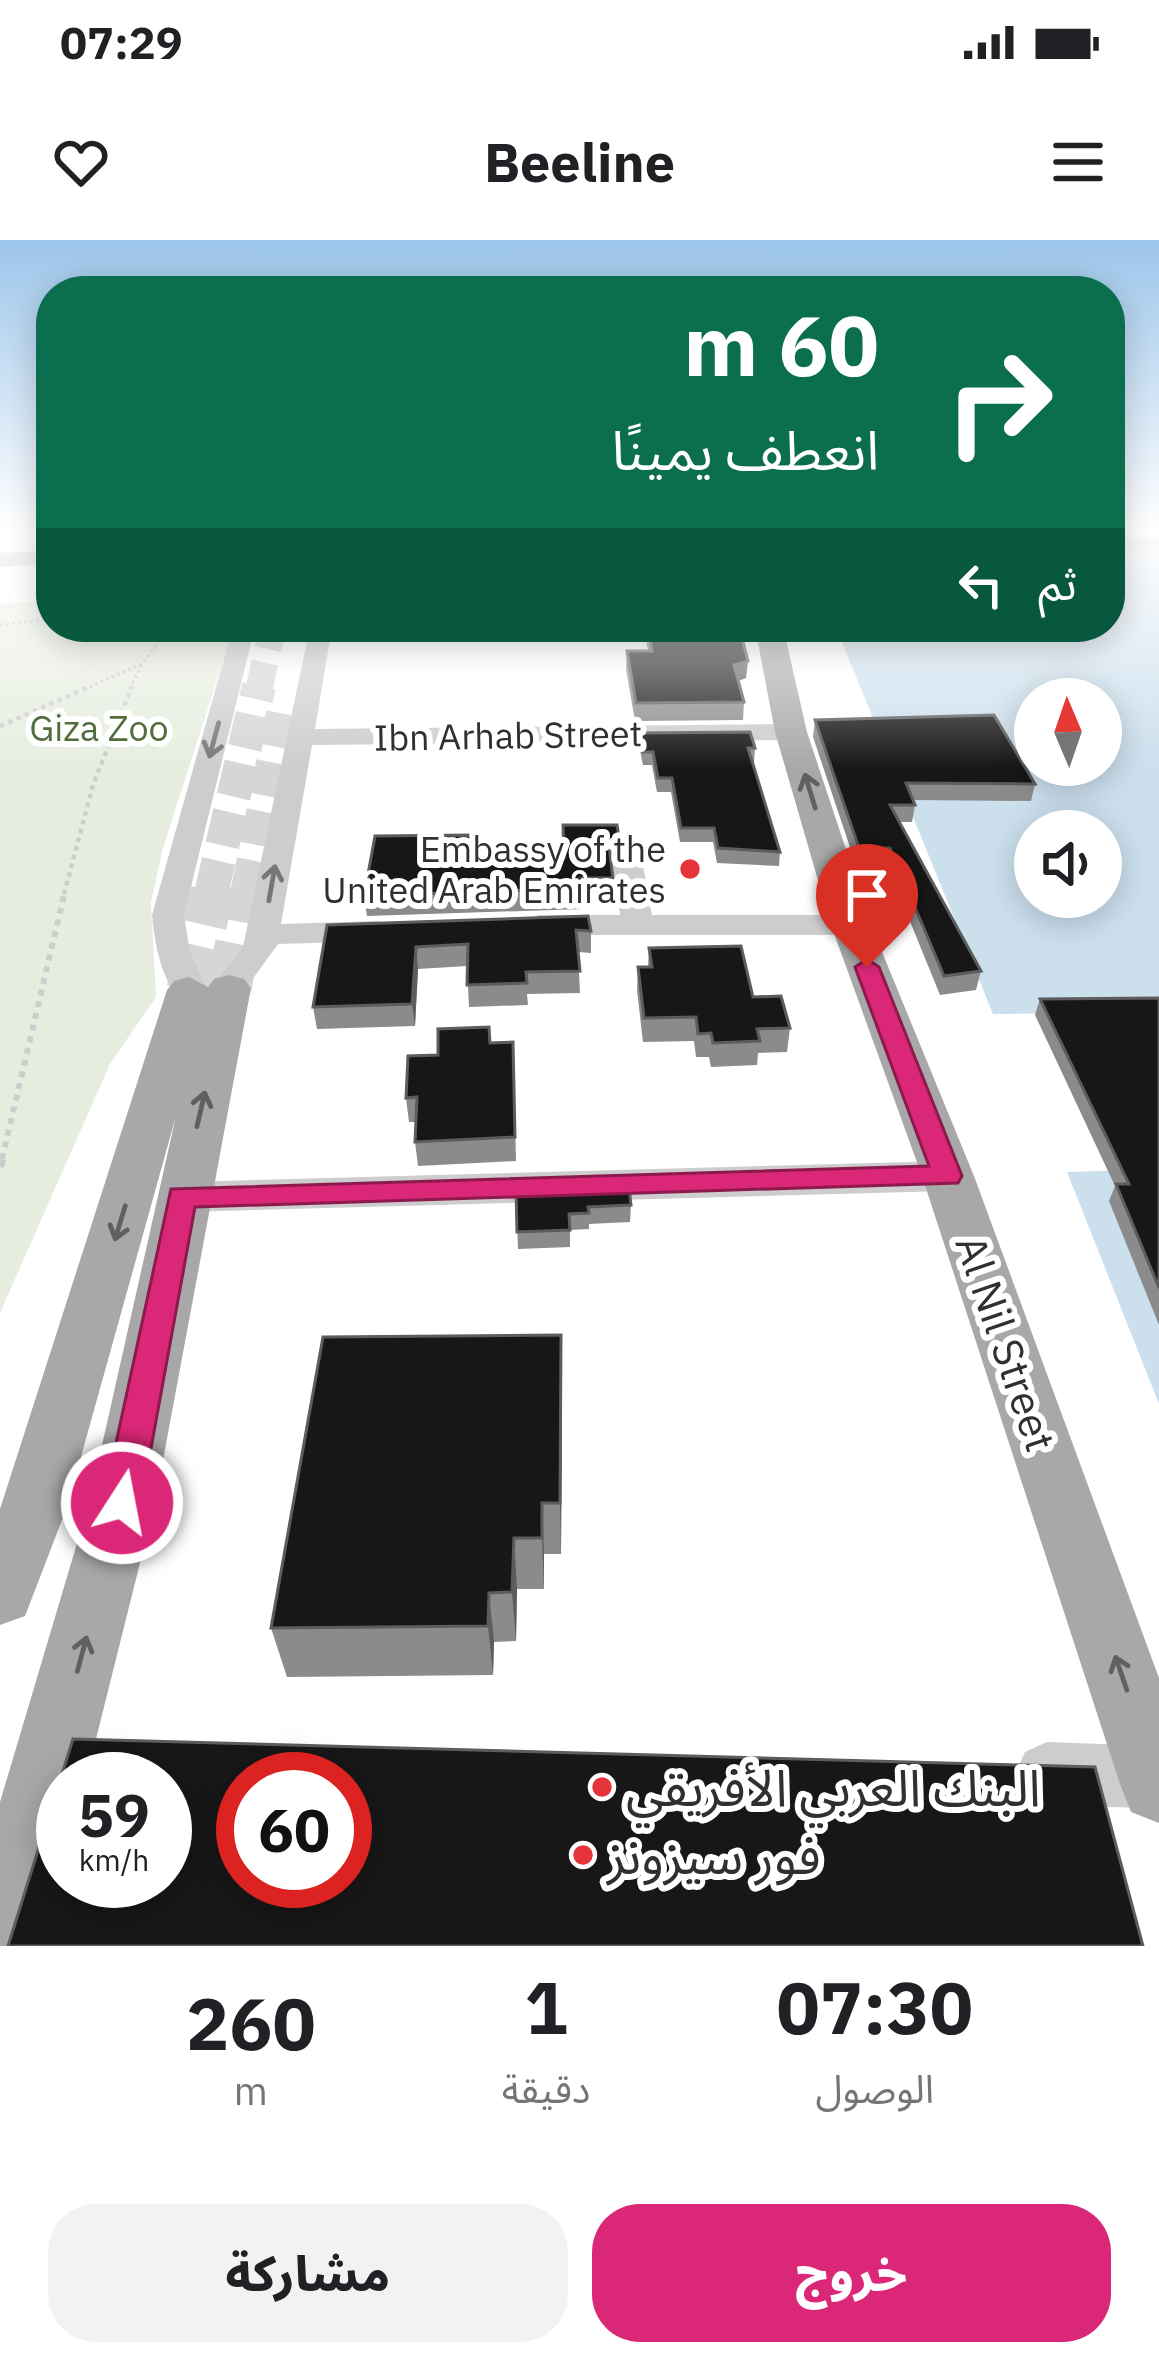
<!DOCTYPE html>
<html lang="ar">
<meta charset="utf-8">
<style>
:root{--surface:#fff;--page:#f2f2f2;--text:#202124;--muted:#757577;--accent:#db2777}
body{margin:0;font-family:"IBM Plex Sans","Noto Sans Arabic",sans-serif;background:var(--page);color:var(--text);direction:rtl;height:100vh;display:flex;flex-direction:column;font-size:45px;white-space:nowrap}
*{box-sizing:border-box;margin:0}
p{font-size:39px;color:var(--muted)}
.icon{flex:none;width:66px;height:66px;fill:none;stroke:currentColor;stroke-width:2;stroke-linecap:round;stroke-linejoin:round}
.map{position:relative;height:1706px;overflow:hidden;direction:ltr}
.panel{display:flex;flex-direction:column;background:var(--surface);flex:1}
.panel>*{flex:none}
.top-card{position:absolute;left:36px;top:36px;width:1089px;height:366px;border-radius:48px;box-shadow:0 6px 30px #0003;direction:rtl;background:#0b6e4f;color:#fff;overflow:hidden}
.needle{width:78px;rotate:358deg}
.controls{position:absolute;left:1014px;top:438px;display:grid;gap:24px}
.controls a{display:grid;place-items:center;width:108px;height:108px;border-radius:50%;background:var(--surface);box-shadow:0 6px 30px #0003;font-size:60px}
.speed{position:absolute;left:36px;top:1512px;display:flex;gap:24px;font-size:60px;font-weight:700;text-align:center}
.speed>*{display:grid;place-content:center;width:156px;height:156px;border-radius:50%;background:var(--surface);box-shadow:0 6px 30px #0003;line-height:1}
.speed small{font-size:30px;font-weight:400}
.speed .limit{border:18px solid #d22;background:#fff;color:#111}
.pin{position:absolute;display:grid;place-items:center;width:102px;height:102px;color:#fff;margin:-123px -51px;border-radius:50% 50% 50% 0;rotate:-45deg;box-shadow:0 0 12px #0007}
.pin .icon{rotate:45deg}
.me{position:absolute;width:132px;margin:-66px;rotate:11deg;stroke-linejoin:round;filter:drop-shadow(0 0 9px #0008)}
.turn{display:flex;align-items:center;gap:42px;height:252px;padding:0 48px;font-size:54px}
.turn .icon{width:156px;height:156px;stroke-width:2.5}
.turn b{display:block;font-size:84px;line-height:102px}
.then{display:flex;align-items:center;height:114px;padding:0 48px;background:#0003;gap:24px;font-size:45px}
.eta{display:flex;justify-content:space-evenly;align-items:center;height:204px;text-align:center}
.eta b{font-size:72px;font-weight:800;line-height:84px}
.cta{display:flex;gap:24px;margin-top:auto;padding:24px 48px}
.cta a{flex:1;height:138px;border-radius:48px;background:var(--accent);color:#fff;font-size:48px;font-weight:800;line-height:138px;text-align:center}
.cta a+a{background:var(--page);color:var(--text)}
.status{display:flex;justify-content:space-between;align-items:center;height:84px;padding:0 60px;background:var(--surface);direction:ltr}
.status svg{height:33px;fill:currentColor}
header{display:flex;justify-content:space-between;align-items:center;height:156px;padding:0 48px;background:var(--surface);font-size:54px;font-weight:800}
.map>svg:first-child{display:block}
.green{fill:#e6eddf}
.water{fill:#cbdfed;fill-rule:evenodd}
.lines{fill:none;stroke-linecap:round;stroke-linejoin:round}
.major-tunnel-far2{stroke:#d6d6d6;stroke-width:27;stroke-dasharray:27 14;stroke-linecap:butt}
.major-tunnel-far1{stroke:#d6d6d6;stroke-width:34;stroke-dasharray:34 16;stroke-linecap:butt}
.major-tunnel{stroke:#d6d6d6;stroke-width:45;stroke-dasharray:45 22;stroke-linecap:butt}
.path-far3{stroke:#cdcdcd;stroke-width:3;stroke-dasharray:3 3;stroke-linecap:butt}
.path-far2{stroke:#cdcdcd;stroke-width:4.5;stroke-dasharray:4.5 4.5;stroke-linecap:butt}
.path-far1{stroke:#cdcdcd;stroke-width:6;stroke-dasharray:6 6;stroke-linecap:butt}
.path{stroke:#cdcdcd;stroke-width:8;stroke-dasharray:8 8;stroke-linecap:butt}
.minor{fill:#cdcdcd;fill-rule:evenodd}
.major{fill:#a8a8a8;fill-rule:evenodd}
.wall{fill:#8b8b8b}
.shaded-wall{fill:#5d5d5d}
.building{fill:#171717;stroke:#5d5d5d;stroke-width:3;fill-rule:evenodd}
.oneway{stroke:#777}
.oneway2{stroke:#606060}
.route{fill:#db2777;stroke:#8e194d;stroke-width:3}
.poi-dot{fill:#e7333a;stroke:#fff;stroke-width:4.5}
.labels{text-anchor:middle;dominant-baseline:central;stroke-width:12;stroke-linejoin:round;paint-order:stroke}
.far-park-label{font-size:36px;fill:#526d3d;stroke:#fff}
.far-street-label{font-size:36px;fill:#303030;stroke:#fff}
.far-poi-label{font-size:36px;fill:#303030;stroke:#fff;text-anchor:end}
.street-label{font-size:42px;fill:#303030;stroke:#fff}
.near-poi-label{font-size:51px;fill:#303030;stroke:#fff;text-anchor:start}
</style>
<div class="status"><b>07:29</b><svg viewBox="0 0 49 12"><path d="M0 12V9h3v3zM5 12V6h3v6zM10 12V3h3v9zM15 12V0h3v12zM26 1h20v11H26zM47 4h2v5h-2z"/></svg></div>
<header><svg class="icon" aria-label="menu" viewBox="0 0 24 24"><path d="M4 6h16M4 12h16M4 18h16"/></svg>Beeline<svg class="icon" aria-label="heart" viewBox="0 0 24 24"><path d="M12 20l-8-8c-3-5 5-10 8-4 3-6 11-1 8 4z"/></svg></header>
<div class="map">
<svg width="1159" height="1706" viewBox="0 0 1159 1706">
<rect width="100%" height="100%" fill="#fff"/>
<path class="green" d="M51,360V387H234L163,608L151,662L156,757L110,824L0,1073V364Z"/>
<path class="water" d="M1110,290H1159V772L993,774L836,387H1110ZM1035,459H1101V525H1035ZM1035,591H1101V657H1035Z
M1159,929V1164L1067,932Z"/>
<g class="lines">
<path class="major-tunnel-far2" d="M259,449L273,387"/>
<path class="major-tunnel-far1" d="M211,654L259,446
M247,654L285,463"/>
<path class="major-tunnel" d="M229,748L248,651
M189,750L212,651"/>
<path class="path-far3" d="M0,385L51,379
M84,449L142,424L169,387
M130,449L142,424"/>
<path class="path-far2" d="M0,486L91,446
M64,654L93,545L132,446"/>
<path class="path-far1" d="M2,919L65,651"/>
<path class="path" d="M0,927L3,916"/>
<path class="minor" d="M233,387H255L184,675L190,712L207,750L201,757H177C160,732 155,705 152,675Z
M310,387H332L315,489L791,484L804,492L791,500L312,505L281,684L378,681L395,691L378,701L278,704L241,755H217L211,748L243,707Z
M628,617L643,626L652,675H851L868,685L851,695H538L521,685L538,675H620L613,626Z
M948,921L963,926L969,936L963,946L948,951L182,972L167,968L161,957L167,946L182,942Z
M1047,1502L1159,1506V1568L1047,1566L1025,1556L1015,1534L1025,1512Z"/>
<path class="major" d="M1110,296H1159V310H1110Z
M51,310V324L0,327V313Z
M755,387H783L807,492L871,685L974,936L1159,1438V1583L1131,1572L1120,1544L922,936L831,685L775,492Z
M229,735L244,739L251,748L155,1263L86,1539H63C63,1604 60,1645 34,1706H0V1562L89,1263L176,876L67,1267L25,1376L0,1385V1269L167,750L174,741L189,737L208,747L214,739Z"/>
</g>
<path class="wall" d="M644,387H742V392H740L746,438L739,441L744,462L743,480L635,481L626,429L627,411H648Z
M815,480L1035,544L1031,561L913,560L915,565L912,582H899L981,731L976,750L940,755L887,625H856L813,497Z
M640,493L755,508L754,522H752L780,612L779,626L717,623L713,602H680L671,552H657L652,525H643L639,506Z
M619,597L618,618L611,624L613,658L582,659V669L367,676L364,656L474,616L564,618Z
M588,676L591,691V713L578,712L580,753L527,754L528,765L469,767L467,726L418,729L415,786L317,789L313,767L327,685Z
M649,708L753,757L790,788L787,812L758,813L757,825L711,827L709,817H696L694,801L643,802L637,750L638,727H648Z
M1159,758V1085L1109,961L1115,946L1035,775L1040,759Z
M513,802L516,921L418,926L415,902L416,882H409L406,858L438,815L490,803Z
M516,950L631,965L630,982L589,984V989L570,990V1007L518,1009Z
M562,1149L561,1314H544V1349H517L516,1401L494,1402L493,1435L287,1437L271,1388Z"/>
<path class="shaded-wall" d="M748,421L746,438L733,442L734,425Z
M619,597L618,618L609,627V606Z
M416,707L418,729L415,786L412,764Z
M561,1095L562,1149L561,1314L560,1263Z
M542,1263L544,1314V1349L542,1298Z
M514,1298L517,1349L516,1401L512,1352Z
M489,1353L494,1402L493,1435L488,1386Z"/>
<path class="building" d="M648,387H739L748,421L734,425L744,462L636,463L627,411H652Z
M994,475L1035,544L906,543L915,565H890L981,731L944,736L890,608H859L815,480Z
M750,492L755,508H748L780,612L718,608L714,588H681L672,538H658L653,512H643L640,493Z
M563,585H617L619,597L609,606L613,638H580L582,648L364,656L375,596L473,595L471,616L564,618Z
M588,676L591,691L576,690L580,731L526,732L527,743L467,745L468,704L416,707L412,764L313,767L327,685Z
M741,706L753,757L781,756L790,788L757,789L760,801L713,803L711,793L698,794L696,777L644,778L638,727H652L649,708Z
M1159,758V1048L1116,944H1129L1040,759Z
M489,787L490,803L513,802L515,897L415,902L417,857L406,858L408,816L438,815V789Z
M629,947L631,965L588,967L589,973L569,974L570,990L517,992L516,950Z
M561,1095L560,1263H542V1298H514L512,1352L489,1353L488,1386L271,1388L323,1097Z
M73,1499L1095,1527L1143,1706H8ZM63,1539H165V1641H63ZM243,1539H345V1641H243Z"/>
<defs><path id="oneway-shaft" d="M-6 0H5M1.5-3L5.5 0L1.5 3" fill="none" stroke-width="1.6" stroke-linecap="round" stroke-linejoin="round" transform="scale(3)"/></defs>
<g class="oneway">
<use href="#oneway-shaft" transform="translate(214 500) rotate(105)"/>
<use href="#oneway-shaft" transform="translate(272 643) rotate(-80)"/>
</g>
<g class="oneway2">
<use href="#oneway-shaft" transform="translate(810 551) rotate(-107)"/>
<use href="#oneway-shaft" transform="translate(201 869) rotate(-77)"/>
<use href="#oneway-shaft" transform="translate(120 983) rotate(107)"/>
<use href="#oneway-shaft" transform="translate(82 1414) rotate(-75)"/>
<use href="#oneway-shaft" transform="translate(1121 1433) rotate(-109)"/>
</g>
<linearGradient id="sky" x2="0" y2="1"><stop stop-color="#9cc5ea"/><stop offset="0.55" stop-color="#fff"/><stop offset="1" stop-color="#fff" stop-opacity="0"/></linearGradient>
<rect width="1159" height="529" fill="url(#sky)"/>
<path class="route" d="M867,719L879,727L962,936L958,943L195,967L141,1263L135,1275L122,1280L109,1275L103,1263L171,949L929,926L855,727Z"/>
<g class="poi-dot">
<circle cx="690" cy="629" r="12"/>
<circle cx="602" cy="1547" r="12"/>
<circle cx="583" cy="1615" r="12"/>
</g>
<g class="labels">
<g class="far-park-label">
<text x="99" y="487">Giza Zoo</text>
</g>
<g class="far-street-label">
<text transform="translate(508 495) rotate(-1)">Ibn Arhab Street</text>
</g>
<g class="far-poi-label">
<text x="666" y="608">Embassy of the<tspan x="666" dy="41">United Arab Emirates</tspan></text>
</g>
<g class="street-label">
<text transform="translate(1006 1103) rotate(71)">Al Nil Street</text>
</g>
<g class="near-poi-label">
<text x="626" y="1547">البنك العربي الأفريقي</text>
<text x="607" y="1615">فور سيزونز</text>
</g>
</g>
</svg>
<div class="controls">
<a><svg class="needle" viewBox="-14 -14 28 28"><path d="M0-13l5 13h-10z" fill="#e53935"/><path d="M0 13l5-13h-10z" fill="#757577"/></svg></a>
<a><svg class="icon" aria-label="sound" viewBox="0 0 24 24"><path d="M4 9h4l5-4v14l-5-4H4zM17 9q2 3 0 6"/></svg></a>
</div>
<div class="speed"><div>59<small>km/h</small></div><div class="limit">60</div></div>
<div class="pin" style="left:867px;top:727px;background:#d93025"><svg class="icon" aria-label="arrive" viewBox="0 0 24 24"><path d="M6 21V4h12l-3 4 3 4H6"/></svg></div>
<svg class="me" style="left:122px;top:1263px" viewBox="-20 -20 40 40"><circle r="17" fill="#db2777" stroke="#fff" stroke-width="3"/><path d="M0-11L8 9 0 5-8 9z" fill="#fff"/></svg>
<div class="top-card">
<div class="turn"><svg class="icon" aria-label="right" viewBox="0 0 24 24"><path d="M7 20v-9h11M14 6l5 5-5 5"/></svg><div><b>60 m</b>انعطف يمينًا</div></div>
<div class="then">ثم<svg class="icon" aria-label="left" viewBox="0 0 24 24"><path d="M17 20v-9H6M10 6l-5 5 5 5"/></svg></div>
</div>
</div>
<section class="panel">
<div class="eta">
<div><b>07:30</b><p>الوصول</p></div>
<div><b>1</b><p>دقيقة</p></div>
<div><b>260</b><p>m</p></div>
</div>
<div class="cta"><a>خروج</a><a>مشاركة</a></div>
</section>
